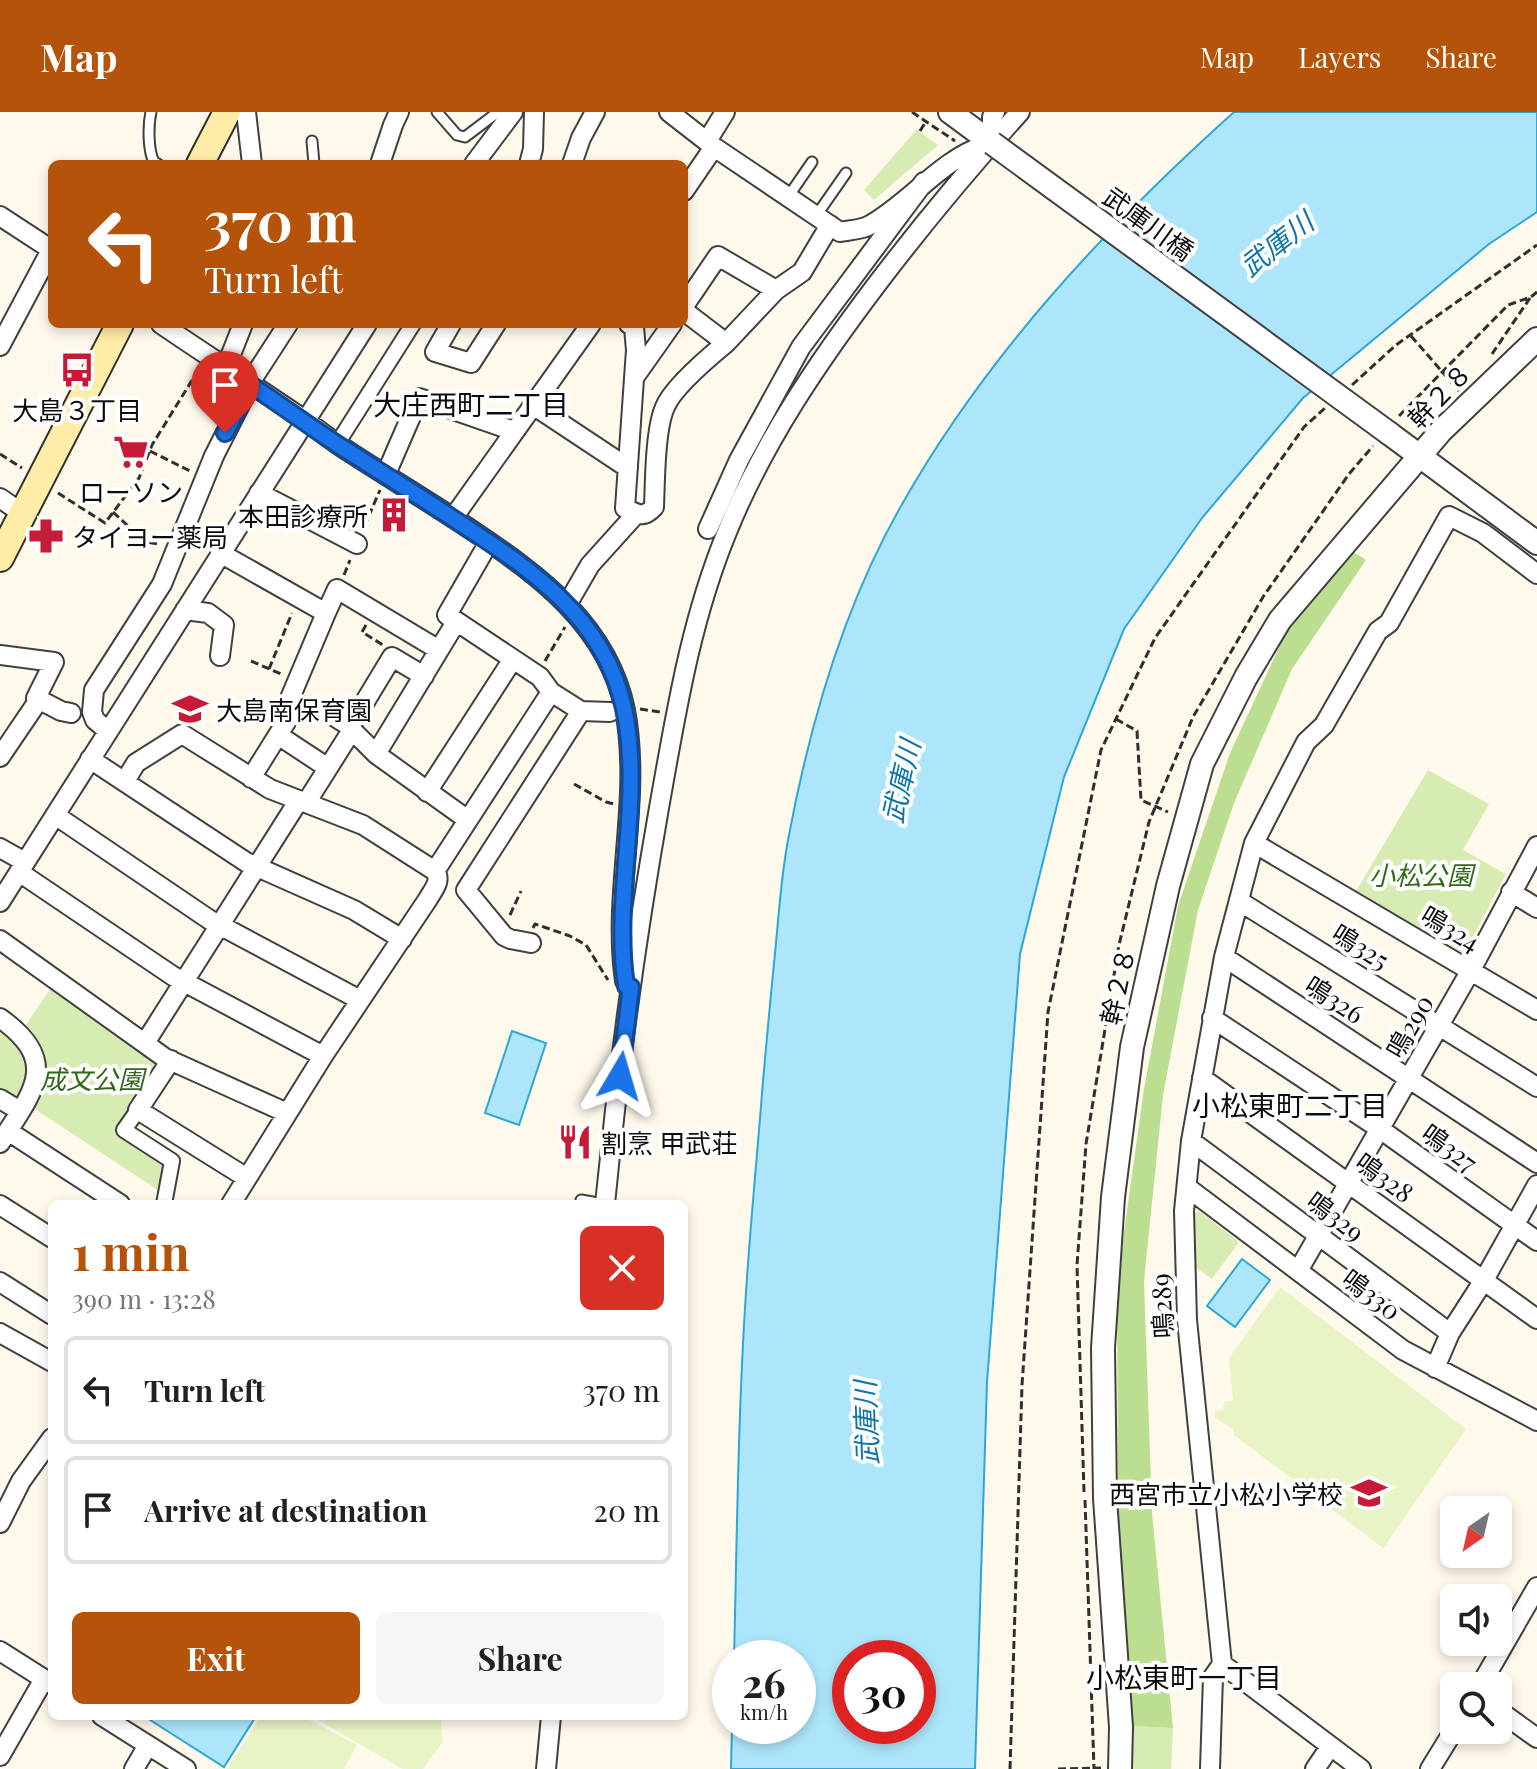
<!DOCTYPE html>
<meta charset="utf-8">
<style>
:root{--surface:#fff;--page:#f6f6f6;--text:#202124;--muted:#757577;--line:#e0e0e0;--accent:#b45309}
body{margin:0;font-family:"Playfair Display","Noto Sans JP",serif;background:var(--page);color:var(--text);height:100vh;display:flex;flex-direction:column;font-size:30px;white-space:nowrap}
*{box-sizing:border-box;margin:0}
p{font-size:26px;color:var(--muted)}
.icon{flex:none;width:44px;height:44px;fill:none;stroke:currentColor;stroke-width:2;stroke-linecap:round;stroke-linejoin:round}
.map{position:relative;flex:1;overflow:hidden}
.details{position:absolute;left:48px;top:1088px;width:640px;height:520px;display:flex;flex-direction:column;background:var(--surface);border-radius:12px;box-shadow:0 4px 12px #0003}
.details>*{flex:none}
.guide{position:absolute;left:48px;top:48px;width:640px;height:168px;border-radius:12px;box-shadow:0 4px 12px #0003;background:#b45309;color:#fff;overflow:hidden}
.needle{width:52px;rotate:214deg}
.buttons{position:absolute;left:1440px;top:1384px;display:grid;gap:16px}
.buttons a{display:grid;place-items:center;width:72px;height:72px;border-radius:12px;background:var(--surface);box-shadow:0 4px 12px #0003;font-size:40px}
.speed{position:absolute;left:712px;top:1528px;display:flex;gap:16px;font-size:40px;font-weight:700;text-align:center}
.speed>*{display:grid;place-content:center;width:104px;height:104px;border-radius:50%;background:var(--surface);box-shadow:0 4px 12px #0003;line-height:1}
.speed small{font-size:20px;font-weight:400}
.speed .limit{border:12px solid #d22;background:#fff;color:#111}
.pin{position:absolute;display:grid;place-items:center;width:68px;height:68px;color:#fff;margin:-82px -34px;border-radius:50% 50% 50% 0;rotate:-45deg;box-shadow:0 0 8px #0007}
.pin .icon{rotate:45deg}
.me{position:absolute;width:88px;margin:-44px;rotate:7deg;stroke-linejoin:round;filter:drop-shadow(0 0 6px #0008)}
.turn{display:flex;align-items:center;gap:28px;height:168px;padding:0 24px;font-size:36px}
.turn .icon{width:104px;height:104px;stroke-width:2.5}
.turn b{display:block;font-size:56px;line-height:68px}
.round{display:grid;place-items:center;flex:none;width:84px;height:84px;border-radius:12px;background:var(--page)}
.headline{display:flex;align-items:center;justify-content:space-between;height:136px;padding:0 24px}
h1{font-size:48px;font-weight:700;line-height:60px;color:var(--accent)}
.primary-button{display:flex;gap:16px;margin-top:auto;padding:16px 24px}
.primary-button a{flex:1;height:92px;border-radius:12px;background:var(--accent);color:#fff;font-size:32px;font-weight:700;line-height:92px;text-align:center}
.primary-button a+a{background:var(--page);color:var(--text)}
ul{padding:0;list-style:none}
li{display:flex;align-items:center;gap:24px;height:108px;margin:0 16px 12px;padding:0 8px;border:4px solid var(--line);border-radius:12px}
li div{flex:1}
li b{display:block;font-size:30px}
li em{font-style:normal}
header{display:flex;align-items:center;gap:48px;box-sizing:border-box;height:112px;padding:0 40px;background:var(--accent);color:#fff}
header strong{font-size:38px}
nav{display:flex;gap:44px;margin-inline-start:auto;font-size:28px}
.map>svg:first-child{display:block}
.green{fill:#d7ecb3}
.forest{fill:#bcde91}
.pitch{fill:#e8f3c6}
.water{fill:#ade6fa;stroke:#2fa6d6;stroke-width:2;fill-rule:evenodd}
.lines{fill:none;stroke-linecap:round;stroke-linejoin:round}
.service-casing{stroke:#404040;stroke-width:13}
.pedestrian-casing{stroke:#404040;stroke-width:18}
.minor-casing{stroke:#404040;stroke-width:22}
.tertiary-casing{stroke:#404040;stroke-width:26}
.secondary-casing{stroke:#2f2f2f;stroke-width:30}
.path{stroke:#2f2f2f;stroke-width:3;stroke-dasharray:8 4;stroke-linecap:butt}
.service{stroke:#fff;stroke-width:9}
.pedestrian{stroke:#fff;stroke-width:14}
.minor{stroke:#fff;stroke-width:18}
.tertiary{stroke:#fff;stroke-width:22}
.secondary{stroke:#ffeca7;stroke-width:26}
.tertiary-bridge-casing{stroke:#404040;stroke-width:26;stroke-linecap:butt}
.tertiary-bridge{stroke:#fff;stroke-width:22}
.route-casing{stroke:#114b97;stroke-width:20}
.route{stroke:#1a73e8;stroke-width:14}
.labels{text-anchor:middle;dominant-baseline:central;stroke-width:8;stroke-linejoin:round;paint-order:stroke}
.street-label{font-size:26px;fill:#0d0d0d;stroke:#fff}
.poi-label{font-size:26px;fill:#0d0d0d;stroke:#fff;text-anchor:start}
.park-label{font-size:26px;font-style:italic;fill:#326919;stroke:#fff}
.water-label{font-size:28px;font-style:italic;fill:#0e75a7;stroke:#fff}
.neighbourhood-label{font-size:28px;fill:#0d0d0d;stroke:#fff}
</style>
<header>
<strong>Map</strong>
<nav><a>Map</a><a>Layers</a><a>Share</a></nav>
</header>
<div class="map">
<svg width="1537" height="1657" viewBox="0 0 1537 1657">
<rect width="100%" height="100%" fill="#fff9ec"/>
<path class="green" d="M917,17L938,33L874,88L864,78Z
M1428,658L1489,692L1463,738L1506,762L1466,838L1461,840L1356,779Z
M53,873L162,950L118,1020L167,1051L161,1080L30,994L39,978L23,917Z
M0,915L22,936L31,965L18,990L0,982Z
M1199,1099L1239,1130L1212,1167L1191,1152L1192,1103Z
M1133,1614L1173,1616L1171,1657H1130Z"/>
<path class="forest" d="M1352,439L1366,448L1292,557L1234,691L1198,798L1163,983L1144,1169L1152,1401L1173,1616L1133,1614L1118,1397L1117,1170L1144,977L1178,794L1230,641L1290,512Z"/>
<path class="pitch" d="M1280,1175L1466,1317L1383,1436L1234,1323L1233,1317L1215,1306V1299L1223,1298L1224,1290L1233,1289L1229,1246Z
M261,1604H302L357,1633L344,1657H227Z
M311,1604H441L442,1631L423,1657H403Z"/>
<path class="water" d="M1234,0H1537V100L1489,132L1303,286L1202,406L1124,517L1064,665L1020,842L987,1270L975,1657H731L732,1614H798V1546H734C737,1424 738,1302 746,1180C750,1118 756,1056 761,994C765,943 770,892 775,841C779,802 781,762 789,723C810,611 844,494 901,394C986,243 1106,115 1234,0ZM850,1546H918V1614H850Z
M512,919L546,931L519,1013L485,1001Z
M1242,1147L1270,1168L1235,1215L1207,1194Z
M152,1604H256L224,1655L150,1608Z"/>
<g class="lines">
<g class="service-casing">
<path id="service" d="M151,0C148,13 148,39 154,50L158,52
M437,0L457,23L465,25L498,0
M312,29L314,52
M788,85L812,50
M816,104L846,61
M581,1092V1088L604,1092"/>
</g>
<g class="pedestrian-casing">
<path id="pedestrian" d="M337,332L413,212
M138,998L124,1018L172,1049L164,1092"/>
</g>
<g class="minor-casing">
<path id="minor" d="M246,0L252,52
M669,0L714,35L684,79
M707,29L725,0
M992,31V5L995,0
M714,35L840,120C849,118 862,118 870,113C911,90 939,49 985,33
M380,52L393,13L399,0
M474,52L513,0
M529,52L533,37L534,0
M572,52L581,26L595,0
M0,104L52,138
M684,194L718,144L776,178
M161,212C209,245 258,276 306,309C321,320 335,331 351,341C391,367 433,392 473,419C540,464 608,514 625,598C642,688 612,780 625,869
M451,212L435,240L471,251L496,212
M629,212L634,215L636,238L625,396C638,402 643,407 654,395C655,370 655,317 665,295C673,275 709,245 726,231L684,199
M726,231L776,178L802,160L830,113
M0,234L51,138
M226,255L243,212
M636,263L672,212
M533,293L628,356
M386,362L419,286L514,319
M259,381L357,432
M0,386L23,402
M453,406L591,212
M708,417L739,348L801,235L924,70
M489,430L447,503L540,565L551,580L581,599L466,778L504,824L510,827L531,831
M220,441L326,501L288,591L324,598L346,612L376,642L468,708
M568,491L590,453L636,402
M185,498L208,501L224,513L220,544
M326,501L337,477L439,538
M0,543L54,550L36,586L61,599L71,601
M581,599L610,600
M349,616L392,545L424,564
M108,619L95,608L92,600L94,578L162,472L214,344L255,263L288,212
M278,623L328,656
M376,642L456,510
M0,645L38,589
M90,647L246,750L354,798L402,827
M251,666L296,594
M125,669L136,651L182,622L270,677L363,713L435,759C442,769 433,778 428,787L323,944L231,1092
M427,680L513,547
M306,691L352,618
M55,703L210,808L360,888
M1254,731L1537,898
M0,736L25,750
M435,759L551,580
M19,760L173,864L323,944
M1511,780L1537,796
M1239,789L1537,975
M0,790L367,212
M0,828L165,946L287,1001
M1224,845L1537,1051
M0,906C62,950 32,981 0,1031
M1212,906L1380,1017L1537,1129
M145,931L299,688
M171,948L138,998L247,1066
M1202,966L1537,1207
M0,987L20,999
M8,1019L120,1092
M1191,1029L1450,1221
M1188,1076L1403,1238L1537,1309
M605,1092C618,959 636,827 659,696C676,601 690,510 727,420C764,329 818,250 877,172C922,113 970,55 1020,0
M0,1093L52,1126
M1298,1159L1471,858L1537,734
M0,1170L52,1203
M0,1221L52,1250
M1435,1256L1450,1221L1484,1168L1537,1073
M0,1411L21,1369L52,1326
M0,1539L52,1572
M1222,1552L1361,1657
M1480,1574L1537,1475
M1498,1598L1537,1626
M102,1604L186,1657
M0,1644L44,1567
M134,1657L148,1633
M546,1657L551,1604
M1210,1657L1213,1565L1222,1552L1187,1208L1184,1099L1191,1029L1224,845L1254,731L1306,630L1324,613L1378,519L1389,511L1449,404L1483,421L1537,462
M1315,1657L1330,1635
M1430,1657L1454,1618"/>
</g>
<g class="tertiary-casing">
<path id="tertiary" d="M950,0L992,31
M1390,322L1537,431
M1120,1657L1121,1615L1105,1386L1103,1236L1113,1085L1132,935L1168,774L1202,652L1246,565L1280,508L1441,319L1537,227"/>
</g>
<g class="secondary-casing">
<path id="secondary" d="M200,52L227,0
M0,446L120,212"/>
</g>
<path class="path" d="M912,0L955,29
M920,19L925,11
M1411,224L1459,279
M1492,242L1530,186
M1352,273L1396,233L1537,133
M1399,304L1508,193L1531,185L1537,180
M150,339L190,359
M0,342L22,356
M58,381L105,411L139,366L152,333L199,257
M113,400L145,430L159,432
M364,415L380,378
M344,463L350,448
M366,513L362,520L383,533
M251,549L281,562
M545,549L565,515
M269,557L292,501
M640,597L660,600
M1116,607L1137,619L1141,688L1168,700
M574,672L606,690L614,692
M510,803L521,779
M533,816L535,812L570,824L586,833L608,868
M1084,1380L1077,1153L1086,1032L1119,833L1149,710L1193,605L1263,485L1349,362L1373,334
M1085,1388L1094,1657
M1010,1657L1022,1273L1048,900L1101,638L1155,526L1304,315L1325,296
M1058,1657L1101,1656"/>
<use href="#service" class="service"/>
<use href="#pedestrian" class="pedestrian"/>
<use href="#minor" class="minor"/>
<use href="#tertiary" class="tertiary"/>
<use href="#secondary" class="secondary"/>
<g class="tertiary-bridge-casing">
<path id="tertiary-bridge" d="M992,31L1390,322"/>
</g>
<use href="#tertiary-bridge" class="tertiary-bridge"/>
</g>
<g class="lines">
<g class="route-casing">
<path id="route" d="M225,321L251,273C284,295 317,320 351,341C390,366 430,391 469,417C544,466 614,517 627,613C640,700 613,787 626,874L631,875L620,964"/>
</g>
<use href="#route" class="route"/>
</g>
<defs>
<g id="bus-bare" transform="scale(2.76)"><path d="M-5-6H5V4H4V6H2V4H-2V6H-4V4H-5ZM-3.5-4V0h7V-4ZM-3.5 1.2v1.5H-2V1.2ZM2 1.2v1.5H3.5V1.2Z" fill="#c61b36" stroke="#fff" stroke-width="2.5" paint-order="stroke"/></g>
<g id="supermarket-bare" transform="scale(2.76)"><path d="M-6-5.5h2.5l.6 2H6L4.5 2H-2.5L-4.4-4H-6ZM-1.5 3.2a1.3 1.3 0 1 0 .1 0ZM3 3.2a1.3 1.3 0 1 0 .1 0Z" fill="#c61b36" stroke="#fff" stroke-width="2.5" paint-order="stroke"/></g>
<g id="building-bare" transform="scale(2.76)"><path d="M-4-6H4V6H1V3H-1V6H-4ZM-2.5-4.3h1.7v1.8h-1.7ZM.8-4.3h1.7v1.8H.8ZM-2.5-1h1.7V.8h-1.7ZM.8-1h1.7V.8H.8Z" fill="#c61b36" stroke="#fff" stroke-width="2.5" paint-order="stroke"/></g>
<g id="pharmacy-bare" transform="scale(2.76)"><path d="M-2-6h4v4h4v4h-4v4h-4v-4h-4v-4h4Z" fill="#c61b36" stroke="#fff" stroke-width="2.5" paint-order="stroke"/></g>
<g id="school-bare" transform="scale(2.76)"><path d="M0-5L7-2L0 1L-7-2ZM-4 1L0 2.5L4 1V4Q0 6-4 4Z" fill="#c61b36" stroke="#fff" stroke-width="2.5" paint-order="stroke"/></g>
<g id="restaurant-bare" transform="scale(2.76)"><path d="M-5-6h1v4h1v-4h1v4h1v-4h1v5L-1.5 .5V6h-2V.5L-5-1ZM5-6V6H3V1.5H1.5Q1.5-4 5-6Z" fill="#c61b36" stroke="#fff" stroke-width="2.5" paint-order="stroke"/></g>
</defs>
<g fill-rule="evenodd">
<use href="#bus-bare" x="77" y="258"/>
<use href="#supermarket-bare" x="131" y="340"/>
<use href="#building-bare" x="394" y="403"/>
<use href="#pharmacy-bare" x="46" y="424"/>
<use href="#school-bare" x="190" y="597"/>
<use href="#restaurant-bare" x="575" y="1030"/>
<use href="#school-bare" x="1369" y="1381"/>
</g>
<g class="labels">
<g class="street-label">
<text transform="translate(1149 111) rotate(36)">武庫川橋</text>
<text transform="translate(1439 283) rotate(-46)">幹２８</text>
<text transform="translate(1451 816) rotate(31)">鳴324</text>
<text transform="translate(1361 834) rotate(32)">鳴325</text>
<text transform="translate(1117 874) rotate(-78)">幹２８</text>
<text transform="translate(1335 887) rotate(33)">鳴326</text>
<text transform="translate(1409 914) rotate(-60)">鳴290</text>
<text transform="translate(1450 1035) rotate(36)">鳴327</text>
<text transform="translate(1385 1065) rotate(36)">鳴328</text>
<text transform="translate(1336 1104) rotate(37)">鳴329</text>
<text transform="translate(1372 1182) rotate(37)">鳴330</text>
<text transform="translate(1161 1194) rotate(-93)">鳴289</text>
</g>
<g class="poi-label">
<text x="77" y="297" text-anchor="middle">大島３丁目</text>
<text x="131" y="379" text-anchor="middle">ローソン</text>
<text x="368" y="403" text-anchor="end">本田診療所</text>
<text x="72" y="424">タイヨー薬局</text>
<text x="216" y="597">大島南保育園</text>
<text x="601" y="1030">割烹 甲武荘</text>
<text x="1343" y="1381" text-anchor="end">西宮市立小松小学校</text>
</g>
<g class="park-label">
<text x="1421" y="762">小松公園</text>
<text x="92" y="966">成文公園</text>
</g>
<g class="water-label">
<text transform="translate(1276 131) rotate(-38)">武庫川</text>
<text transform="translate(900 669) rotate(-77)">武庫川</text>
<text transform="translate(865 1311) rotate(-92)">武庫川</text>
</g>
<g class="neighbourhood-label">
<text x="471" y="291">大庄西町二丁目</text>
<text x="1290" y="992">小松東町二丁目</text>
<text x="1184" y="1564">小松東町一丁目</text>
</g>
</g>
</svg>
<div class="buttons">
<a><svg class="needle" viewBox="-14 -14 28 28"><path d="M0-13l5 13h-10z" fill="#e53935"/><path d="M0 13l5-13h-10z" fill="#757577"/></svg></a>
<a><svg class="icon" aria-label="sound" viewBox="0 0 24 24"><path d="M4 9h4l5-4v14l-5-4H4zM17 9q2 3 0 6"/></svg></a>
<a><svg class="icon" aria-label="search" viewBox="0 0 24 24"><circle cx="10" cy="10" r="6"/><path d="M15 15l6 6"/></svg></a>
</div>
<div class="speed"><div>26<small>km/h</small></div><div class="limit">30</div></div>
<div class="pin" style="left:225px;top:321px;background:#d93025"><svg class="icon" aria-label="arrive" viewBox="0 0 24 24"><path d="M6 21V4h12l-3 4 3 4H6"/></svg></div>
<svg class="me" style="left:620px;top:964px" viewBox="-20 -20 40 40"><path d="M0-17L14 15 0 8-14 15z" fill="#1a73e8" stroke="#fff" stroke-width="4"/></svg>
<div class="guide">
<div class="turn"><svg class="icon" aria-label="left" viewBox="0 0 24 24"><path d="M17 20v-9H6M10 6l-5 5 5 5"/></svg><div><b>370 m</b>Turn left</div></div>
</div>
<section class="details">
<div class="headline"><div><h1>1 min</h1><p>390 m · 13:28</p></div><a class="round" style="background:#d93025;color:#fff"><svg class="icon" aria-label="close" viewBox="0 0 24 24"><path d="M6 6l12 12M18 6L6 18"/></svg></a></div>
<ul>
<li><svg class="icon" aria-label="left" viewBox="0 0 24 24"><path d="M17 20v-9H6M10 6l-5 5 5 5"/></svg><div><b>Turn left</b></div><em>370 m</em></li>
<li><svg class="icon" aria-label="arrive" viewBox="0 0 24 24"><path d="M6 21V4h12l-3 4 3 4H6"/></svg><div><b>Arrive at destination</b></div><em>20 m</em></li>
</ul>
<div class="primary-button"><a>Exit</a><a>Share</a></div>
</section>
</div>
